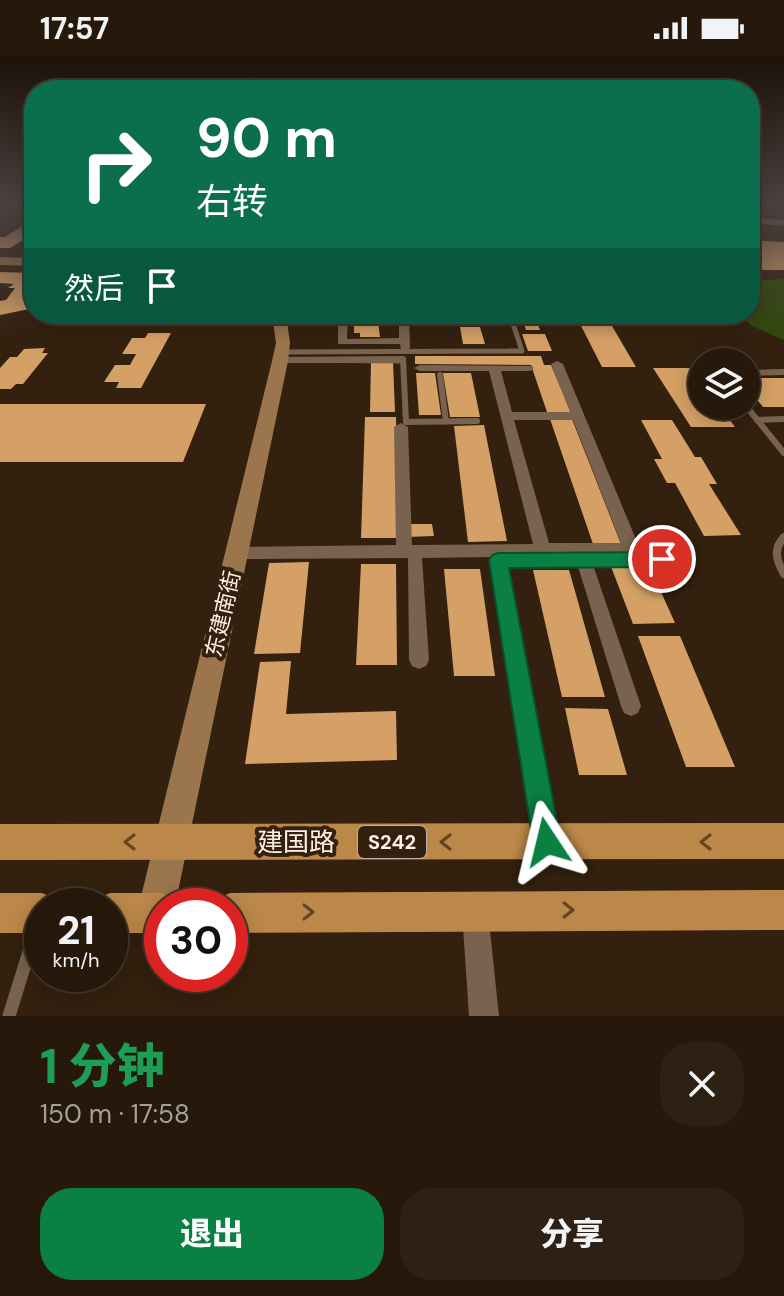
<!DOCTYPE html>
<html lang="zh">
<meta charset="utf-8">
<style>
:root{--surface:#26180a;--page:#2e2113;--text:#f1f3f6;--muted:#a4a09c;--line:#42372b;--accent:#0b8043}
body{margin:0;font-family:"DM Sans","Noto Sans SC",sans-serif;background:var(--page);color:var(--text);height:100vh;display:flex;flex-direction:column;font-size:30px;white-space:nowrap}
*{box-sizing:border-box;margin:0}
p{font-size:26px;color:var(--muted)}
.icon{flex:none;width:44px;height:44px;fill:none;stroke:currentColor;stroke-width:2;stroke-linecap:round;stroke-linejoin:round}
.map{position:relative;height:960px;overflow:hidden}
.details{display:flex;flex-direction:column;background:var(--surface);flex:1}
.details>*{flex:none}
.guide{position:absolute;left:24px;top:24px;width:736px;height:244px;border-radius:32px;box-shadow:0 4px 20px #0003,0 0 0 2px var(--line);background:#0b6e4f;color:#fff;overflow:hidden}
.fabs{position:absolute;left:688px;top:292px;display:grid;gap:16px}
.fabs a{display:grid;place-items:center;width:72px;height:72px;border-radius:50%;background:var(--surface);box-shadow:0 4px 20px #0003,0 0 0 2px var(--line);font-size:40px}
.speed{position:absolute;left:24px;top:832px;display:flex;gap:16px;font-size:40px;font-weight:700;text-align:center}
.speed>*{display:grid;place-content:center;width:104px;height:104px;border-radius:50%;background:var(--surface);box-shadow:0 4px 20px #0003,0 0 0 2px var(--line);line-height:1}
.speed small{font-size:20px;font-weight:400}
.speed .limit{border:12px solid #d22;background:#fff;color:#111}
.pin{position:absolute;display:grid;place-items:center;width:68px;height:68px;color:#fff;margin:-34px;border:4px solid #fff;border-radius:50%;box-shadow:0 2px 8px #0007}
.me{position:absolute;width:88px;margin:-44px;rotate:350deg;stroke-linejoin:round;filter:drop-shadow(0 0 6px #0008)}
.turn{display:flex;align-items:center;gap:28px;height:168px;padding:0 40px;font-size:36px}
.turn .icon{width:104px;height:104px;stroke-width:2.5}
.turn b{display:block;font-size:56px;line-height:68px}
.then{display:flex;align-items:center;height:76px;padding:0 40px;background:#0003;gap:16px;font-size:30px}
.round{display:grid;place-items:center;flex:none;width:84px;height:84px;border-radius:32px;background:var(--page)}
.overview{display:flex;align-items:center;justify-content:space-between;height:136px;padding:0 40px}
h1{font-size:48px;font-weight:800;line-height:60px;color:#1e9e55}
.primary-button{display:flex;gap:16px;margin-top:auto;padding:16px 40px}
.primary-button a{flex:1;height:92px;border-radius:32px;background:var(--accent);color:#fff;font-size:32px;font-weight:800;line-height:92px;text-align:center}
.primary-button a+a{background:var(--page);color:var(--text)}
.status{display:flex;justify-content:space-between;align-items:center;height:56px;padding:0 40px;background:var(--surface);direction:ltr}
.status svg{height:22px;fill:currentColor}
.map>svg:first-child{display:block}
.green{fill:#30490b}
.building{fill:#d5a065}
.lines{fill:none;stroke-linecap:round;stroke-linejoin:round}
.lane-far3{stroke:#79634f;stroke-width:5}
.lane-far2{stroke:#79634f;stroke-width:6}
.lane-far1{stroke:#79634f;stroke-width:8}
.lane{stroke:#79634f;stroke-width:13}
.street{fill:#79634f;fill-rule:evenodd}
.secondary{fill:#9b764d;fill-rule:evenodd}
.primary{fill:#bc884a;fill-rule:evenodd}
.oneway{stroke:#634423}
.route{fill:#0b8043;stroke:#07532c;stroke-width:2}
.labels{text-anchor:middle;dominant-baseline:central;stroke-width:8;stroke-linejoin:round;paint-order:stroke}
.shield{fill:#33200e;stroke:#c0b2a4;stroke-width:2}
.shield-label{font-size:20px;font-weight:bold;fill:#fdf0e5}
.street-label{font-size:22px;fill:#fdf0e5;stroke:#33200e}
.near-street-label{font-size:26px;fill:#fdf0e5;stroke:#33200e}
</style>
<div class="status"><b>17:57</b><svg viewBox="0 0 49 12"><path d="M0 12V9h3v3zM5 12V6h3v6zM10 12V3h3v9zM15 12V0h3v12zM26 1h20v11H26zM47 4h2v5h-2z"/></svg></div>
<div class="map">
<svg width="784" height="960" viewBox="0 0 784 960">
<rect width="100%" height="100%" fill="#33200e"/>
<path class="green" d="M784,223V284L752,270L738,258H750V225Z"/>
<path class="building" d="M34,163V177L10,192H0V181H5Z
M750,184L784,186V214H750Z
M0,216L34,217V234L27,242H33L29,253L0,259V245L6,244L15,232H8L14,228L0,227Z
M130,258H166V263L144,266V262L130,264Z
M360,258H377L380,281H360V277H354V261H360Z
M457,258H477L479,268H460Z
M521,258H534L540,274H526Z
M575,258H605L636,311H602Z
M460,271H480L485,288H463Z
M148,277H171L141,332H116L119,326H104L115,309H130L136,298H122L132,282H145Z
M522,278H545L552,295H528Z
M45,292L42,297H48L23,328H16L11,333H0V312L10,301H17L24,293Z
M415,300H541L544,309H551L571,356H547L531,309L415,308Z
M371,306H393L395,356H370Z
M653,312H691L702,327V350H719L735,371H691Z
M416,317H435L441,359H419Z
M443,317H471L480,361H450Z
M746,322H784V351H763L746,330Z
M0,348H206L183,406H0Z
M365,361H396L399,482H361Z
M550,363H572L621,488H593Z
M641,364H672L695,401H701L717,428H709L741,479L704,480L675,427H667L654,403H662Z
M484,369L507,485L468,486L454,370Z
M406,468H432L434,480L407,481Z
M309,506L300,597L254,598L269,507Z
M648,507L675,567L633,568L610,508Z
M361,508H396L397,609H356Z
M444,513H480L495,620H454Z
M533,514H569L605,641H562Z
M638,580H680L735,711H686Z
M291,605L286,658L396,655L397,704L245,708L260,606Z
M565,652L608,653L627,719H579Z"/>
<g class="lines">
<path class="lane-far3" d="M282,296L522,295L510,258
M280,304L403,305"/>
<path class="lane-far2" d="M280,304L403,303L406,366L477,365
M746,317L784,316
M440,319L446,366
M746,350L784,397
M757,364L784,363"/>
<path class="lane-far1" d="M784,481C773,493 776,504 784,518"/>
<path class="lane" d="M9,960L37,870"/>
<path class="street" d="M338,258H348L347,283L399,282V258H409L410,292L405,295L401,294L400,288H338Z
M557,305L563,308L640,493L638,497L668,498L670,503L668,508L662,510L616,511L610,509L608,504L610,500H590L641,650L638,657L631,660L624,657L621,650L576,504L578,500L505,501L559,786L556,795L547,798L538,795L535,786L490,504L491,501L422,502L429,604L426,610L419,613L412,610L409,604L408,502L237,503L231,502L229,497L231,492L237,491L396,489L394,371L401,367L408,371L412,489L533,488L489,315H420L414,312L420,309L533,310V314L529,315H501L512,356H570L551,308ZM514,364H573L621,487H549Z
M475,843L484,847L488,856L499,960H469L462,856L466,847Z"/>
<path class="secondary" d="M750,161L784,164V170L750,167Z
M0,201L34,202V210L0,209Z
M272,258H286L290,287L288,305L175,850H162V872L155,875L142,870L137,857L272,305L276,287Z"/>
<path class="primary" d="M784,767V803L0,804V768Z
M784,834V874L230,877V850H213L216,843L230,837Z
M0,837H42L56,843L59,850H42V877H0Z
M110,837H162L176,843L179,850H162V877H110V850H93L96,843Z"/>
</g>
<defs><path id="oneway-chevron" d="M-2-3.5L2.5 0L-2 3.5" fill="none" stroke-width="1.6" stroke-linecap="round" stroke-linejoin="round" transform="scale(2)"/></defs>
<g class="oneway">
<use href="#oneway-chevron" transform="translate(130 786) rotate(180)"/>
<use href="#oneway-chevron" transform="translate(446 786) rotate(180)"/>
<use href="#oneway-chevron" transform="translate(706 786) rotate(180)"/>
<use href="#oneway-chevron" transform="translate(568 854)"/>
<use href="#oneway-chevron" transform="translate(308 856)"/>
</g>
<linearGradient id="sky" x2="0" y2="1"><stop stop-color="#1c1208"/><stop offset="0.52" stop-color="#4a4241"/><stop offset="1" stop-color="#4a4241" stop-opacity="0"/></linearGradient>
<rect width="784" height="282" fill="url(#sky)"/>
<path class="route" d="M662,496L669,498L672,503L669,509L662,511L509,512L561,786L557,796L547,800L537,796L533,786L489,504L492,499L498,497Z"/>
<g class="labels">
<rect class="shield" x="358" y="770" width="68" height="32" rx="6"/>
<g class="shield-label">
<text x="392" y="786">S242</text>
</g>
<g class="street-label">
<text transform="translate(223 558) rotate(-77)">东建南街</text>
</g>
<g class="near-street-label">
<text x="296" y="786">建国路</text>
</g>
</g>
</svg>
<div class="fabs">
<a><svg class="icon" aria-label="layers" viewBox="0 0 24 24"><path d="M12 4l9 5-9 5-9-5zM3 14l9 5 9-5"/></svg></a>
</div>
<div class="speed"><div>21<small>km/h</small></div><div class="limit">30</div></div>
<div class="pin" style="left:662px;top:503px;background:#d93025"><svg class="icon" aria-label="arrive" viewBox="0 0 24 24"><path d="M6 21V4h12l-3 4 3 4H6"/></svg></div>
<svg class="me" style="left:547px;top:786px" viewBox="-20 -20 40 40"><path d="M0-17L14 15 0 8-14 15z" fill="#0b8043" stroke="#fff" stroke-width="4"/></svg>
<div class="guide">
<div class="turn"><svg class="icon" aria-label="right" viewBox="0 0 24 24"><path d="M7 20v-9h11M14 6l5 5-5 5"/></svg><div><b>90 m</b>右转</div></div>
<div class="then">然后<svg class="icon" aria-label="arrive" viewBox="0 0 24 24"><path d="M6 21V4h12l-3 4 3 4H6"/></svg></div>
</div>
</div>
<section class="details">
<div class="overview"><div><h1>1 分钟</h1><p>150 m · 17:58</p></div><a class="round"><svg class="icon" aria-label="close" viewBox="0 0 24 24"><path d="M6 6l12 12M18 6L6 18"/></svg></a></div>
<div class="primary-button"><a>退出</a><a>分享</a></div>
</section>
